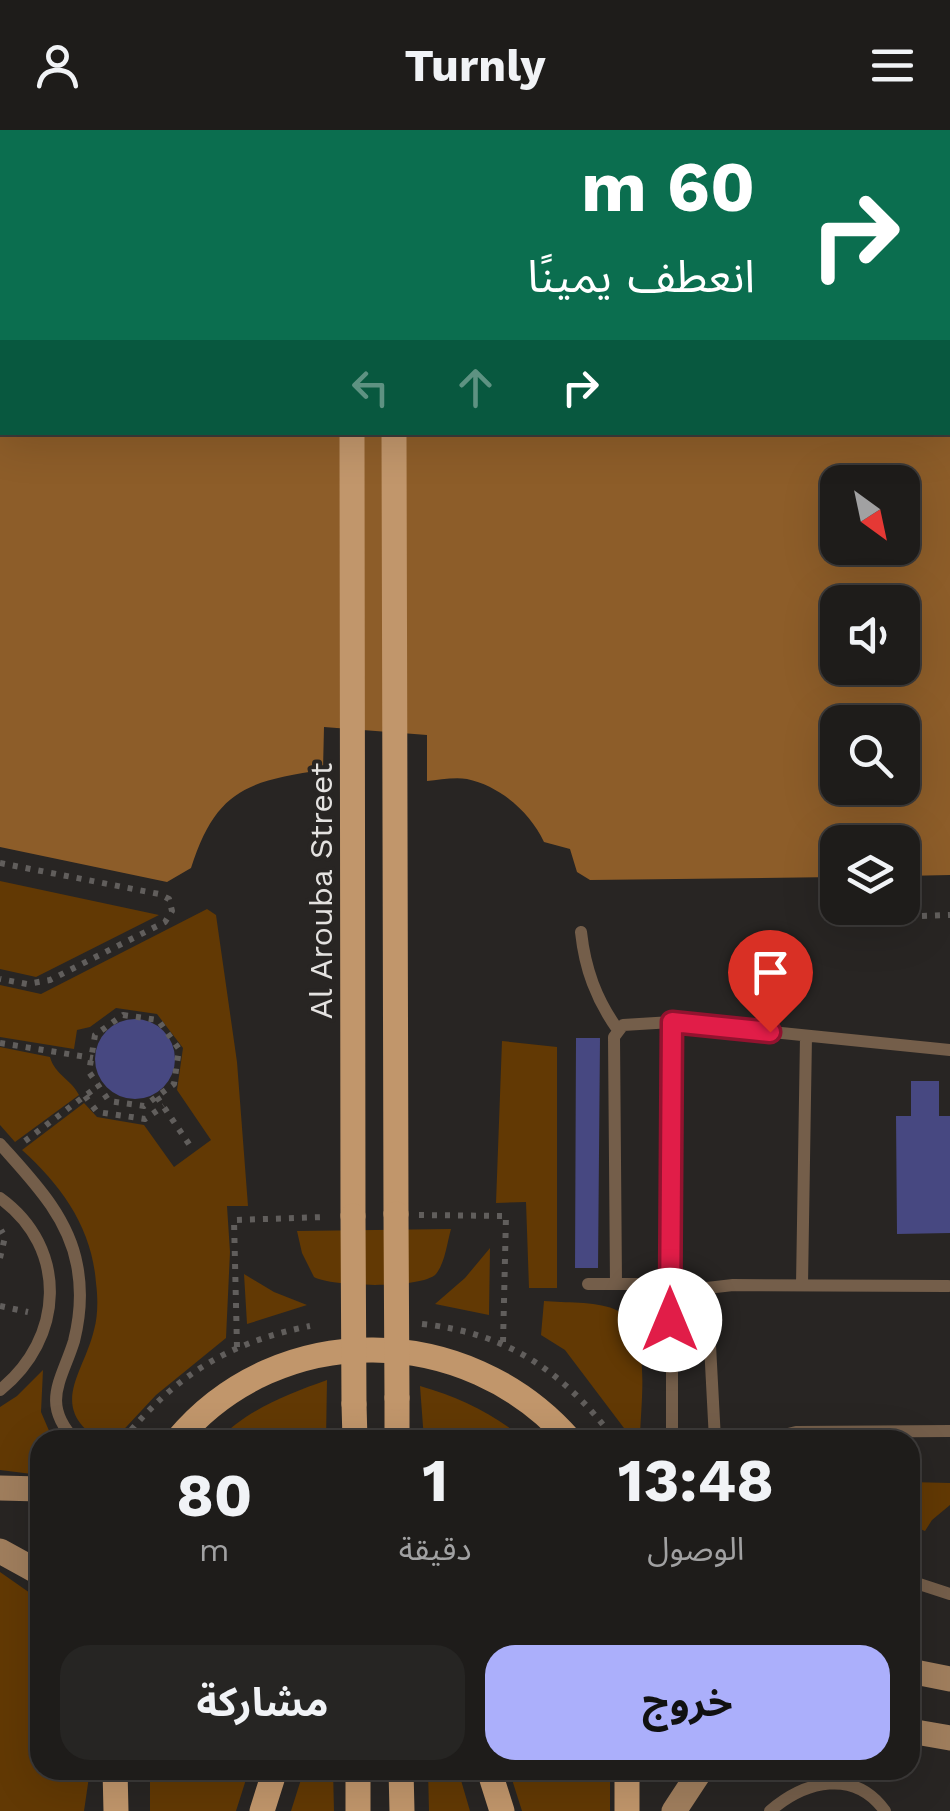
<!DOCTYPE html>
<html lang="ar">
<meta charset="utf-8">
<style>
:root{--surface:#1e1c1a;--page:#262523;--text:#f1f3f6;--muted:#a1a1a2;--line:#3c3a39;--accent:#abaffb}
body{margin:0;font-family:"Work Sans","Noto Sans Arabic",sans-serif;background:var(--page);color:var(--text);direction:rtl;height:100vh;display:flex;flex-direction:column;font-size:38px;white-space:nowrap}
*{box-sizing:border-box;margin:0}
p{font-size:32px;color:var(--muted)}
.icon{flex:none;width:55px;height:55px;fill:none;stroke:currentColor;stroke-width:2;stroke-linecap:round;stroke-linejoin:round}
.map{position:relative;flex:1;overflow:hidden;direction:ltr}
.panel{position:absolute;left:30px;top:1300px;width:890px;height:350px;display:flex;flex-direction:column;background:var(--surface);border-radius:30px;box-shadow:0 10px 40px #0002,0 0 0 2px var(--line);direction:rtl}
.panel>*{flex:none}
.guide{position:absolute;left:0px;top:0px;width:950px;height:305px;box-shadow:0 10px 40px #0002,0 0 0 2px var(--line);direction:rtl;background:#0b6e4f;color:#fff;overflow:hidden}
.needle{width:65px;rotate:147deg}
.fabs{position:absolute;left:820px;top:335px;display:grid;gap:20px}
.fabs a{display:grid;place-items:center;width:100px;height:100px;border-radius:20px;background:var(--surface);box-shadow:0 10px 40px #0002,0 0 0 2px var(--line);font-size:50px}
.pin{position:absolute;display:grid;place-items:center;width:85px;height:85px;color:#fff;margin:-102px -42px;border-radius:50% 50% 50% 0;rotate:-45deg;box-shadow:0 0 10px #0007}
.pin .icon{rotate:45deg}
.me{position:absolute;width:110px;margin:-55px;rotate:0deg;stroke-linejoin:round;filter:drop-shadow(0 0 8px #0008)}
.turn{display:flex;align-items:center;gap:35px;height:210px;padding:0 30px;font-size:45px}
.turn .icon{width:130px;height:130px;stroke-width:2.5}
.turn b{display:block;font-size:70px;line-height:85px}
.lanes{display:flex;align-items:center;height:95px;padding:0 30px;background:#0003;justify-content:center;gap:50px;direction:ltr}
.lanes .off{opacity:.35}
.eta{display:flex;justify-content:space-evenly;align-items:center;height:170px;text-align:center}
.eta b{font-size:60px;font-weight:700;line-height:70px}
.primary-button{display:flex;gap:20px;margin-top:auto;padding:20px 30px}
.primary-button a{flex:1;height:115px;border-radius:30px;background:var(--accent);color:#111;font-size:40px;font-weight:700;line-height:115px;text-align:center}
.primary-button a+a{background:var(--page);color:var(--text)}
header{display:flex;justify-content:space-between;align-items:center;height:130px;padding:0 30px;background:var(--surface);font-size:45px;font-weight:700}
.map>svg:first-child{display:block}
.green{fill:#623904}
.water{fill:#8d5d29;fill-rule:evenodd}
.building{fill:#474881}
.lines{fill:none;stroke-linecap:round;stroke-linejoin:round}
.path{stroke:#615e5c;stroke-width:6;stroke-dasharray:5 8;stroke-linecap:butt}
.service{stroke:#745e4a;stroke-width:12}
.secondary{stroke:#a07e5d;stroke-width:25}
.primary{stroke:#c1966b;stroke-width:25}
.primary-bridge{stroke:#c1966b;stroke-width:25}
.route-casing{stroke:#92132f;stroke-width:25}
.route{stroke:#e11d48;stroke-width:18}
.labels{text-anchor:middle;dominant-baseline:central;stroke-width:8;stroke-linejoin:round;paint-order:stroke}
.street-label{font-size:32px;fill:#e4e2e0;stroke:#282523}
</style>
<header><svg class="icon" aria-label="menu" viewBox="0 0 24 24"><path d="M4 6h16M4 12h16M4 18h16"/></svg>Turnly<svg class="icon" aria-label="person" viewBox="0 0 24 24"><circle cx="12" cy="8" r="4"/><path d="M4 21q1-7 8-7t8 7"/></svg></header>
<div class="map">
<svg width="950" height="1681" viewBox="0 0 950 1681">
<rect width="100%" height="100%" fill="#282523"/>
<path class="green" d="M0,751L159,785L36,847L0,839Z
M207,779L216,785L237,932L248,1076H227L230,1122L226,1208L156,1265L114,1310H100C47,1277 84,1243 94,1200C98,1186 98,1168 96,1153C92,1098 62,1056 22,1020L84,973L97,987L144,995L174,1037L211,1010L177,960L183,918L157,884L116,878L90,897L77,900L74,919L0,907V855L41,864Z
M502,911L557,917V1158H529L526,1072L496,1073Z
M0,917L50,927C55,945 71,949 79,965L15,1012L0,995Z
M451,1099C447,1113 445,1133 436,1144C422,1159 332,1157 314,1147L302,1123L297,1101Z
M490,1118L489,1185L435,1174L465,1148Z
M244,1144L274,1162L307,1175L247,1194Z
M544,1171C565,1173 594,1171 614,1179C654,1194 640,1275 640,1310H633L565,1220L541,1205Z
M43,1240L41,1282L53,1310H40V1345L0,1340V1277L17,1266Z
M327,1250L326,1310H218C248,1279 288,1264 327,1250Z
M420,1256C459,1267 494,1284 525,1310H424Z
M910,1352L950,1353V1375L932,1390L925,1401L910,1395Z
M0,1442L40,1470V1640H90L84,1681H0Z
M150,1640H249L236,1681H150Z
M304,1640H333L334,1681H291Z
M428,1640H458L470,1681H429Z
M509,1640H610V1681H522Z"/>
<path class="water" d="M0,0L98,2H2V302H948V2H552L950,0V745L903,746L902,712H838L837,747L590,750L577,742L570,719L544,712C530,682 500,656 467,649C454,647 439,650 427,651V605L324,597L323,640C247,651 216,660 191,738L167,752L0,717ZM838,352H902V418H838ZM838,472H902V538H838ZM838,592H902V658H838Z"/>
<path class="building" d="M95 929a40 40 0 1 1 80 0a40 40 0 1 1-80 0Z
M576,908H600L598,1138H575Z
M911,951H939V986H950V1103L897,1104L896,986H911Z"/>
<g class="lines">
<path class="path" d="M199,0L200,2
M525,2L526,0
M0,733L159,764L169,769L172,781L165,792L50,850L27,854L0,849
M922,786L950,785
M123,885L158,890L179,919L174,954L144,976L109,971L89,942L95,905Z
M0,913L93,928
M85,966L97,982L145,989L164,976
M157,967L193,1020
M25,1011L98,956
M419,1085L506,1086L503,1213
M0,1128L5,1107L1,1100
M0,1176L28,1182
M422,1194C508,1203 564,1242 615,1310
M237,1217L234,1090L326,1087
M123,1310C174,1246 229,1212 310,1196"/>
<path class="service" d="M581,802C585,839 596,869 618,900
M0,1014C32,1050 68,1086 77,1135C82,1160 80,1187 74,1211C62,1250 40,1273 75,1310
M0,1068C69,1118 64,1209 0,1260
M588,1154H670L707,1158L733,1155L948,1156
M616,1154L614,907L623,895L672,892L950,920
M802,1155L806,906
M707,1158L715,1310
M672,1310V892
M764,1310L796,1302L950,1301
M910,1451L950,1464
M770,1681C805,1651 854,1638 885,1681"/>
<path class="secondary" d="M0,1358L40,1359
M0,1421L40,1443
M910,1541L950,1549
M910,1601L950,1608
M674,1681L701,1640"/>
<path class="primary" d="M348,0V2
M392,0V2
M352,302L353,1086
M394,302L396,1084
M397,1268V1310
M354,1274L355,1310
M177,1310C279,1188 467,1192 570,1310
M115,1640L116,1681
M358,1640V1681
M401,1640L402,1681
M489,1640L502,1681
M627,1640V1681
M262,1681L275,1640"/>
<path class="primary-bridge" d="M396,1084L397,1268
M353,1086L354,1274"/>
</g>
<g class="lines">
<g class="route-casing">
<path id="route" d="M670,1190L672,892L770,902"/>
</g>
<use href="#route" class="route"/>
</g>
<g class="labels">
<g class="street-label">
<text transform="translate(321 761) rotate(-90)">Al Arouba Street</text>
</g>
</g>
</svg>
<div class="fabs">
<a><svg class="needle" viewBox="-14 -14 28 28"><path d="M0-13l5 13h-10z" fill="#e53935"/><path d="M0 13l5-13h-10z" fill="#a1a1a2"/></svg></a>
<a><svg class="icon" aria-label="sound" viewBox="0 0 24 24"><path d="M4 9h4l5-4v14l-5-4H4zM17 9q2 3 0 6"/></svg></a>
<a><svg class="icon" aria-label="search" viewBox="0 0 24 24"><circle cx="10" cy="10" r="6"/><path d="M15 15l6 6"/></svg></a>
<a><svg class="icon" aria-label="layers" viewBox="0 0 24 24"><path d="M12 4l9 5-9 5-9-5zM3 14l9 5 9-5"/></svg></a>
</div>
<div class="pin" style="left:770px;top:902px;background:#d93025"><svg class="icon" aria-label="arrive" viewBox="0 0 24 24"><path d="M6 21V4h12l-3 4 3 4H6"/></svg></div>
<svg class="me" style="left:670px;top:1190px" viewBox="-20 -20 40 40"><circle r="19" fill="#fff"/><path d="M0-13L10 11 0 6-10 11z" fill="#e11d48"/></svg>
<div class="guide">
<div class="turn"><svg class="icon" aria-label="right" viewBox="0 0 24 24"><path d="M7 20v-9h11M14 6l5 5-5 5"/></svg><div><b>60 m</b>انعطف يمينًا</div></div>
<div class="lanes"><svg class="icon off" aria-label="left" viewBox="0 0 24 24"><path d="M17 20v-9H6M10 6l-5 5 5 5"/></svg><svg class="icon off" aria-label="ahead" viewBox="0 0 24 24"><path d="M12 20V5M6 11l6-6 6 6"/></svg><svg class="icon" aria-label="right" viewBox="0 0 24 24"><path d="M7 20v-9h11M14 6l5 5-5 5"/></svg></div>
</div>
<section class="panel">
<div class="eta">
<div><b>13:48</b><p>الوصول</p></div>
<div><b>1</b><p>دقيقة</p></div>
<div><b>80</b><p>m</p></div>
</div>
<div class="primary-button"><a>خروج</a><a>مشاركة</a></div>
</section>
</div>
